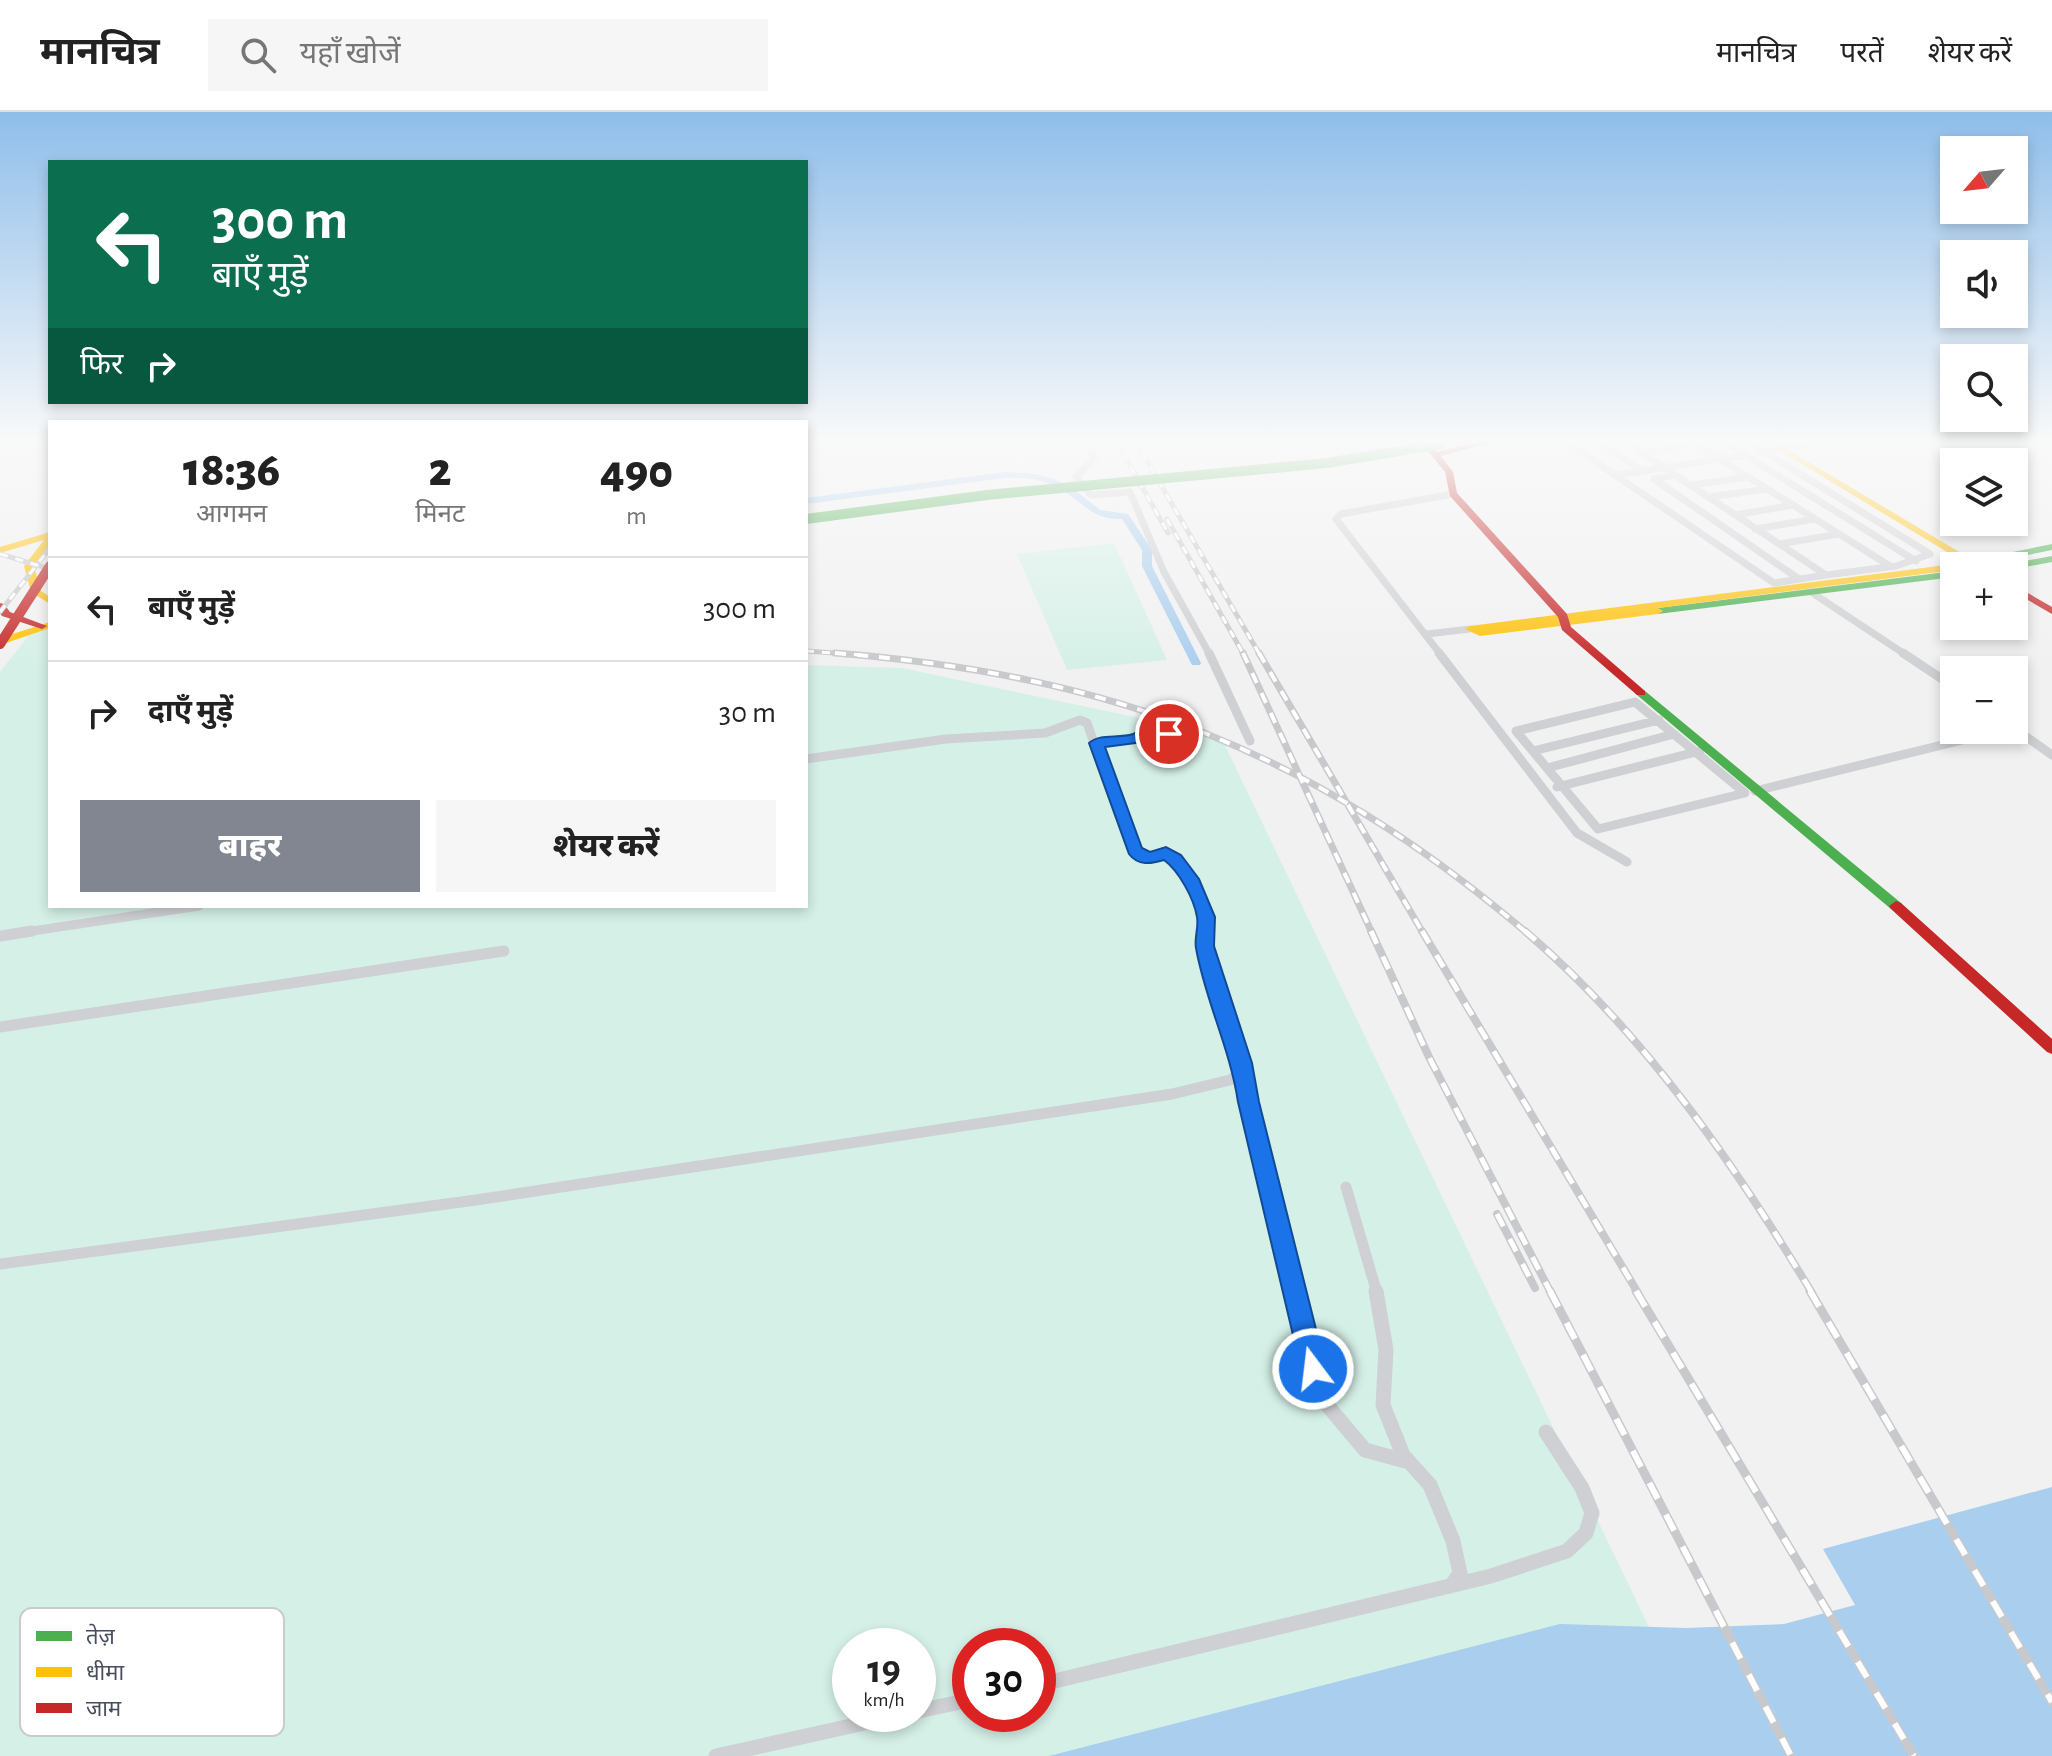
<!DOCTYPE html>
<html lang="hi">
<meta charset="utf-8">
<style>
:root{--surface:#fff;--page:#f6f6f6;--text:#222;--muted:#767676;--line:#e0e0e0;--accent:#828691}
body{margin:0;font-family:"Alegreya Sans","Noto Sans Devanagari",sans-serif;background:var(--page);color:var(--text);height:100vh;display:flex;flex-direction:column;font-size:30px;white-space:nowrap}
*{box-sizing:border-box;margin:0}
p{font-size:26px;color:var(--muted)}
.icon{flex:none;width:44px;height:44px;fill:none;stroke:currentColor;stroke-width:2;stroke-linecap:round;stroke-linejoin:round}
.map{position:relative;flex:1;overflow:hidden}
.details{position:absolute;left:48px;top:308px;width:760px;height:488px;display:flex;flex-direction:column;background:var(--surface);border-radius:0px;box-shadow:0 4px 12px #0003}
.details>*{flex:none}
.banner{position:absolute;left:48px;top:48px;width:760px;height:244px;border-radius:0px;box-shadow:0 4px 12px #0003;background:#0b6e4f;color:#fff;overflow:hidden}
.needle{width:52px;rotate:242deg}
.tools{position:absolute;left:1940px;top:24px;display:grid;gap:16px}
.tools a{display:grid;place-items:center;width:88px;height:88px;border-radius:0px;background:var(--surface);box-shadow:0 4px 12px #0003;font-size:40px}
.speed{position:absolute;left:832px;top:1516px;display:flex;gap:16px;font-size:40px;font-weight:700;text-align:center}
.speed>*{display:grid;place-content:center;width:104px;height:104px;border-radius:50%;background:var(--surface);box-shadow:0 4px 12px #0003;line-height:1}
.speed small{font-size:20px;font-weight:400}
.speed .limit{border:12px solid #d22;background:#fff;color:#111}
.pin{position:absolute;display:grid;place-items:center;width:68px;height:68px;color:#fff;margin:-34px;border:4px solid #fff;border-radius:50%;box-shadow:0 2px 8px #0007}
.me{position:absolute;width:88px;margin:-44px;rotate:345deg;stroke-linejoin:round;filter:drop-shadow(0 0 6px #0008)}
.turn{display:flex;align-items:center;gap:28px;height:168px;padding:0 32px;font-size:36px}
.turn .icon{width:104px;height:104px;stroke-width:2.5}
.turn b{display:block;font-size:56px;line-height:68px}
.then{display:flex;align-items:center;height:76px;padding:0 32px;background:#0003;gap:16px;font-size:30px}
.eta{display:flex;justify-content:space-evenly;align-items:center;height:136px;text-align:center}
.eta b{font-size:48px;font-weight:800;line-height:56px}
.button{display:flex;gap:16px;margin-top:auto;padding:16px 32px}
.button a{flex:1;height:92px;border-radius:0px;background:var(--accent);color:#fff;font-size:32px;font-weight:800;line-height:92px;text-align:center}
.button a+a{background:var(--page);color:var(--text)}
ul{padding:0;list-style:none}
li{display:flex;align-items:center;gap:24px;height:104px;padding:0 32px;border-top:2px solid var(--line)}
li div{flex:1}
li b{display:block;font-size:30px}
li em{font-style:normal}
header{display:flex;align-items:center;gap:48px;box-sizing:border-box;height:112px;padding:0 40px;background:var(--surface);border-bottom:2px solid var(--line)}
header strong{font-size:38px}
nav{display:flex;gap:44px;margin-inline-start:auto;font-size:28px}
.search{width:560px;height:72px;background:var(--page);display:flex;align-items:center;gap:20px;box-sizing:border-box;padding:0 28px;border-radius:0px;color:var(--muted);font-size:30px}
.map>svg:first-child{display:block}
.green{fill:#d5f0e7;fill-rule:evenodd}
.water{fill:#aaceee}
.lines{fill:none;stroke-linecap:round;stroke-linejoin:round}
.canal{fill:#aaceee;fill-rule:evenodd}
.street-far3{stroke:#cfd0d3;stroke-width:7}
.street-far2{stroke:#cfd0d3;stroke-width:9}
.street-far1{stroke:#cfd0d3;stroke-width:11}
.street{stroke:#cfd0d3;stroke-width:15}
.fast{fill:#4caf50;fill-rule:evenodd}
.slow{fill:#ffc107;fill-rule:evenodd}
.jam{fill:#c62828;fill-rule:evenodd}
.rail-far3-casing{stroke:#c8c9cc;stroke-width:5}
.rail-far2-casing{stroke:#c8c9cc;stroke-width:7}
.rail-far1-casing{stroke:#c8c9cc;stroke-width:8}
.rail-casing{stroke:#c8c9cc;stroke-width:9}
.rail-far3{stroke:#fff;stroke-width:3;stroke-dasharray:8;stroke-linecap:butt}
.rail-far2{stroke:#fff;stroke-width:4;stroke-dasharray:11;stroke-linecap:butt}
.rail-far1{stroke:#fff;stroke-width:5;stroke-dasharray:14;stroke-linecap:butt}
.rail{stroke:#fff;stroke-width:6;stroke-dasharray:18;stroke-linecap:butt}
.fast-bridge{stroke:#4caf50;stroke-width:10}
.jam-bridge{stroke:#c62828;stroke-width:10}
.route{fill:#1a73e8;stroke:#114b97;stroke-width:2}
.key{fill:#fff;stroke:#c8cace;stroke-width:2}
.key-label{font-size:22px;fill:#474d5d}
</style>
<header>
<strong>मानचित्र</strong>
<div class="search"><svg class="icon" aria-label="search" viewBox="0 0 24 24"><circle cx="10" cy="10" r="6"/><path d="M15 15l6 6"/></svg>यहाँ खोजें</div>
<nav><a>मानचित्र</a><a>परतें</a><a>शेयर करें</a></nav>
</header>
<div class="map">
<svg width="2052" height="1644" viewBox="0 0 2052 1644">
<rect width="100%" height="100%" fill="#f1f1f1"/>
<path class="green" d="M1114,431L1167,548L1067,558L1017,442Z
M50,516V794H806V553L902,556L1220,623L1649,1515L1083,1644H0V560L33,518ZM850,1534H918V1602H850ZM970,1534H1038V1602H970Z"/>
<path class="water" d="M2052,1375V1644H1049L1560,1512L1686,1516L1784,1512L1855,1493L1823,1437Z"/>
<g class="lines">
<path class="canal" d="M1005,360L1034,362L1054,367L1071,375L1100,398L1128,402L1152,438V454L1201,551L1200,553H1192L1191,551L1142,454V438L1122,407C1089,408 1082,387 1055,374C1039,366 1022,365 1005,366L806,392V386Z"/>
<path class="street-far3" d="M1086,327L1094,346L1076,365L1091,383L1130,380L1164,460L1210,543
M1562,327L1774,471L1826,463
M1595,327L1642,359
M1621,327L1826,463L1896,454L1930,442L1744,327
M1688,327L1890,454
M1719,327L1916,449
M1762,340L1839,327
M1642,341L1694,331
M1616,363L1747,343
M1675,363L1654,367L1799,467
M1692,373L1748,365
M1709,385L1767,377
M1735,403L1793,393
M1755,417L1815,407
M1779,432L1839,422
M1811,480L1906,543
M1427,522L1470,517
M1441,543L1336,407L1341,402L1453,382"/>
<path class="street-far2" d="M1209,541L1250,629
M1439,541L1577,721L1627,750
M1903,541L1954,575
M1635,590L1745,681L1598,717L1516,619Z
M1154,615H1162L1169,622L1168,629L1155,633L1137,626Z
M2014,616L2052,643
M1096,631L1135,738L1146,745L1166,740C1186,764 1207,788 1205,821
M1533,639L1659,608
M806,647L946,627L1045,621L1080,608L1087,611L1094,631L1137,626
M1547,656L1674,622
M1557,675L1700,639
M1755,679L2003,618
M19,821L199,794"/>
<path class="street-far1" d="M0,824L32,819
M0,915L504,839
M1242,960L1296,1181
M1346,1075L1377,1181
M0,1152L476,1088L1172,982L1230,968L1242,960V951L1204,834L1205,819"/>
<path class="street" d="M1295,1179L1322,1287L1365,1338L1409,1350
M1376,1179L1386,1238L1383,1293L1403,1343L1430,1373L1453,1429L1460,1461L1452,1473
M1038,1573L1491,1464L1567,1439L1586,1421L1592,1401L1582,1376L1546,1320
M918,1599L970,1588
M716,1644L905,1602"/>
<path class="fast" d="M2052,432V438L1983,452L1978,449L1983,446Z
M2052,444V450L2014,457V454H2009L2014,451Z
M1954,459V465L1658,502L1653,499L1658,496Z
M1641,578L1645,579L1901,791L1903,794L1901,797H1891L1637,583L1635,581Z"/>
<path class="slow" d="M1450,327H1465L1441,335L1437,332Z
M1760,327H1770L1971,447L1982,446L1999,454L1967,452Z
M50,420V433L34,454L41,479L50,485V492L31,480L24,454L44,428L0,441V435Z
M1954,452L1958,454H1954V458L1658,496L1663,499L1658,502L1480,524L1465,517L1470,514Z
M50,510V516L0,533V526Z"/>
<path class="jam" d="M1418,327H1427L1437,340L1488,327H1503L1441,344L1453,360L1457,381L1567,502L1571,515L1645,579V583H1637L1562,518L1558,505L1450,384L1445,360Z
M2014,473L2052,495V502L2014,480Z
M0,491L4,492L10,500L47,514L42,517L2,504L0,501Z
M1896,789L1901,791L2052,927V942L2047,940L1891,797L1889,794Z"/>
<g class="rail-far3-casing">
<path id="rail-far3" d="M1115,327L1168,421
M1134,327L1260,543
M1167,407L1244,543
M0,442L50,457
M0,500L50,436
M806,539L861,543"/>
</g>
<g class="rail-far2-casing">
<path id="rail-far2" d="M835,541C1113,563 1314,640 1527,821
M1243,541L1372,821
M1259,541L1423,821"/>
</g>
<g class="rail-far1-casing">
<path id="rail-far1" d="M1371,819L1429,945L1551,1181
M1422,819L1638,1181
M1525,819C1643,920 1732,1048 1812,1181
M1497,1102L1535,1176"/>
</g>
<g class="rail-casing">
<path id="rail" d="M1550,1179L1791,1644
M1636,1179L1914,1644
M1810,1179L2052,1590"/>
</g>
<use href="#rail-far3" class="rail-far3"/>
<use href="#rail-far2" class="rail-far2"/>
<use href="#rail-far1" class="rail-far1"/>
<use href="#rail" class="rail"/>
<path class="fast-bridge" d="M806,407L987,383L1327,351L1441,332"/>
<path class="jam-bridge" d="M0,532L50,454"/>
</g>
<linearGradient id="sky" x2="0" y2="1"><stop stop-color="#8fbeea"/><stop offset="0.59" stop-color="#f9f9f9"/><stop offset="1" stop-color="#f9f9f9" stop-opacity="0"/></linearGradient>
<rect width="2052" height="557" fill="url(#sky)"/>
<path class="route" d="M1162,610L1175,619V625H1164L1157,620L1143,630L1105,635L1142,736L1150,740L1166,735L1181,743L1199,767L1215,805L1214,834L1252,951L1259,990L1326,1257L1322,1266L1313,1269L1305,1266L1301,1257L1238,990C1230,936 1205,888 1196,836C1194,826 1199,815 1197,805C1194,787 1179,759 1164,748C1151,752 1138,754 1129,742L1089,631C1100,621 1118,627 1133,622C1144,618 1149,611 1162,610Z"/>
<rect x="20" y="1496" width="264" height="128" rx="12" class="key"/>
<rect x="36" y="1519" width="36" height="10" fill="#4caf50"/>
<rect x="36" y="1555" width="36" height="10" fill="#ffc107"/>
<rect x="36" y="1591" width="36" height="10" fill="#c62828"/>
<g class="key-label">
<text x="86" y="1532">तेज़</text>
<text x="86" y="1568">धीमा</text>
<text x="86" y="1604">जाम</text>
</g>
</svg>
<div class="tools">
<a><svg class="needle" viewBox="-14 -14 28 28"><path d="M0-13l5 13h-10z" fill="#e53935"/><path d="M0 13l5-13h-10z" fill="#767676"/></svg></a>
<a><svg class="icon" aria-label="sound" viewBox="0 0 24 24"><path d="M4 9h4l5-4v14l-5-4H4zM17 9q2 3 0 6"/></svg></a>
<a><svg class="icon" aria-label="search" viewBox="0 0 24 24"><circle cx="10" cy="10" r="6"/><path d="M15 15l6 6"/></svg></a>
<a><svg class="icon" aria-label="layers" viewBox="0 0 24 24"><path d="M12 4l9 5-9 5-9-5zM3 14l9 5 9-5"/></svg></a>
<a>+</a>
<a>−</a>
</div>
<div class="speed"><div>19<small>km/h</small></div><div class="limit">30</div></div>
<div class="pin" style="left:1169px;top:622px;background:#d93025"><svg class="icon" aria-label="arrive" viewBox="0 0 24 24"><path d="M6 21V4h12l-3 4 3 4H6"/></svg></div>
<svg class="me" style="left:1313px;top:1257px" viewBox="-20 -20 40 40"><circle r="17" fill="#1a73e8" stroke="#fff" stroke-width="3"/><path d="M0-11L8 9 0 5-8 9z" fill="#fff"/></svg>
<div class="banner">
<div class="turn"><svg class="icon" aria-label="left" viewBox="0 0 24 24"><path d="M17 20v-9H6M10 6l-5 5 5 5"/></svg><div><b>300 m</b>बाएँ मुड़ें</div></div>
<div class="then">फिर<svg class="icon" aria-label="right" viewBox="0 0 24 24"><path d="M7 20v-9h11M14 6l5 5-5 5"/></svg></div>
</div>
<section class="details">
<div class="eta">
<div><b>18:36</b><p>आगमन</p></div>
<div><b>2</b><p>मिनट</p></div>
<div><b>490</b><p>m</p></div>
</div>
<ul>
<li><svg class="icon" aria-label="left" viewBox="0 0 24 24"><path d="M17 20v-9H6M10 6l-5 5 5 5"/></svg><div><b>बाएँ मुड़ें</b></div><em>300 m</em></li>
<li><svg class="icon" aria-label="right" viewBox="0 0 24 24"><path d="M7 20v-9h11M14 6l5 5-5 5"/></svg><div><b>दाएँ मुड़ें</b></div><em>30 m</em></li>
</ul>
<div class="button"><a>बाहर</a><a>शेयर करें</a></div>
</section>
</div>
